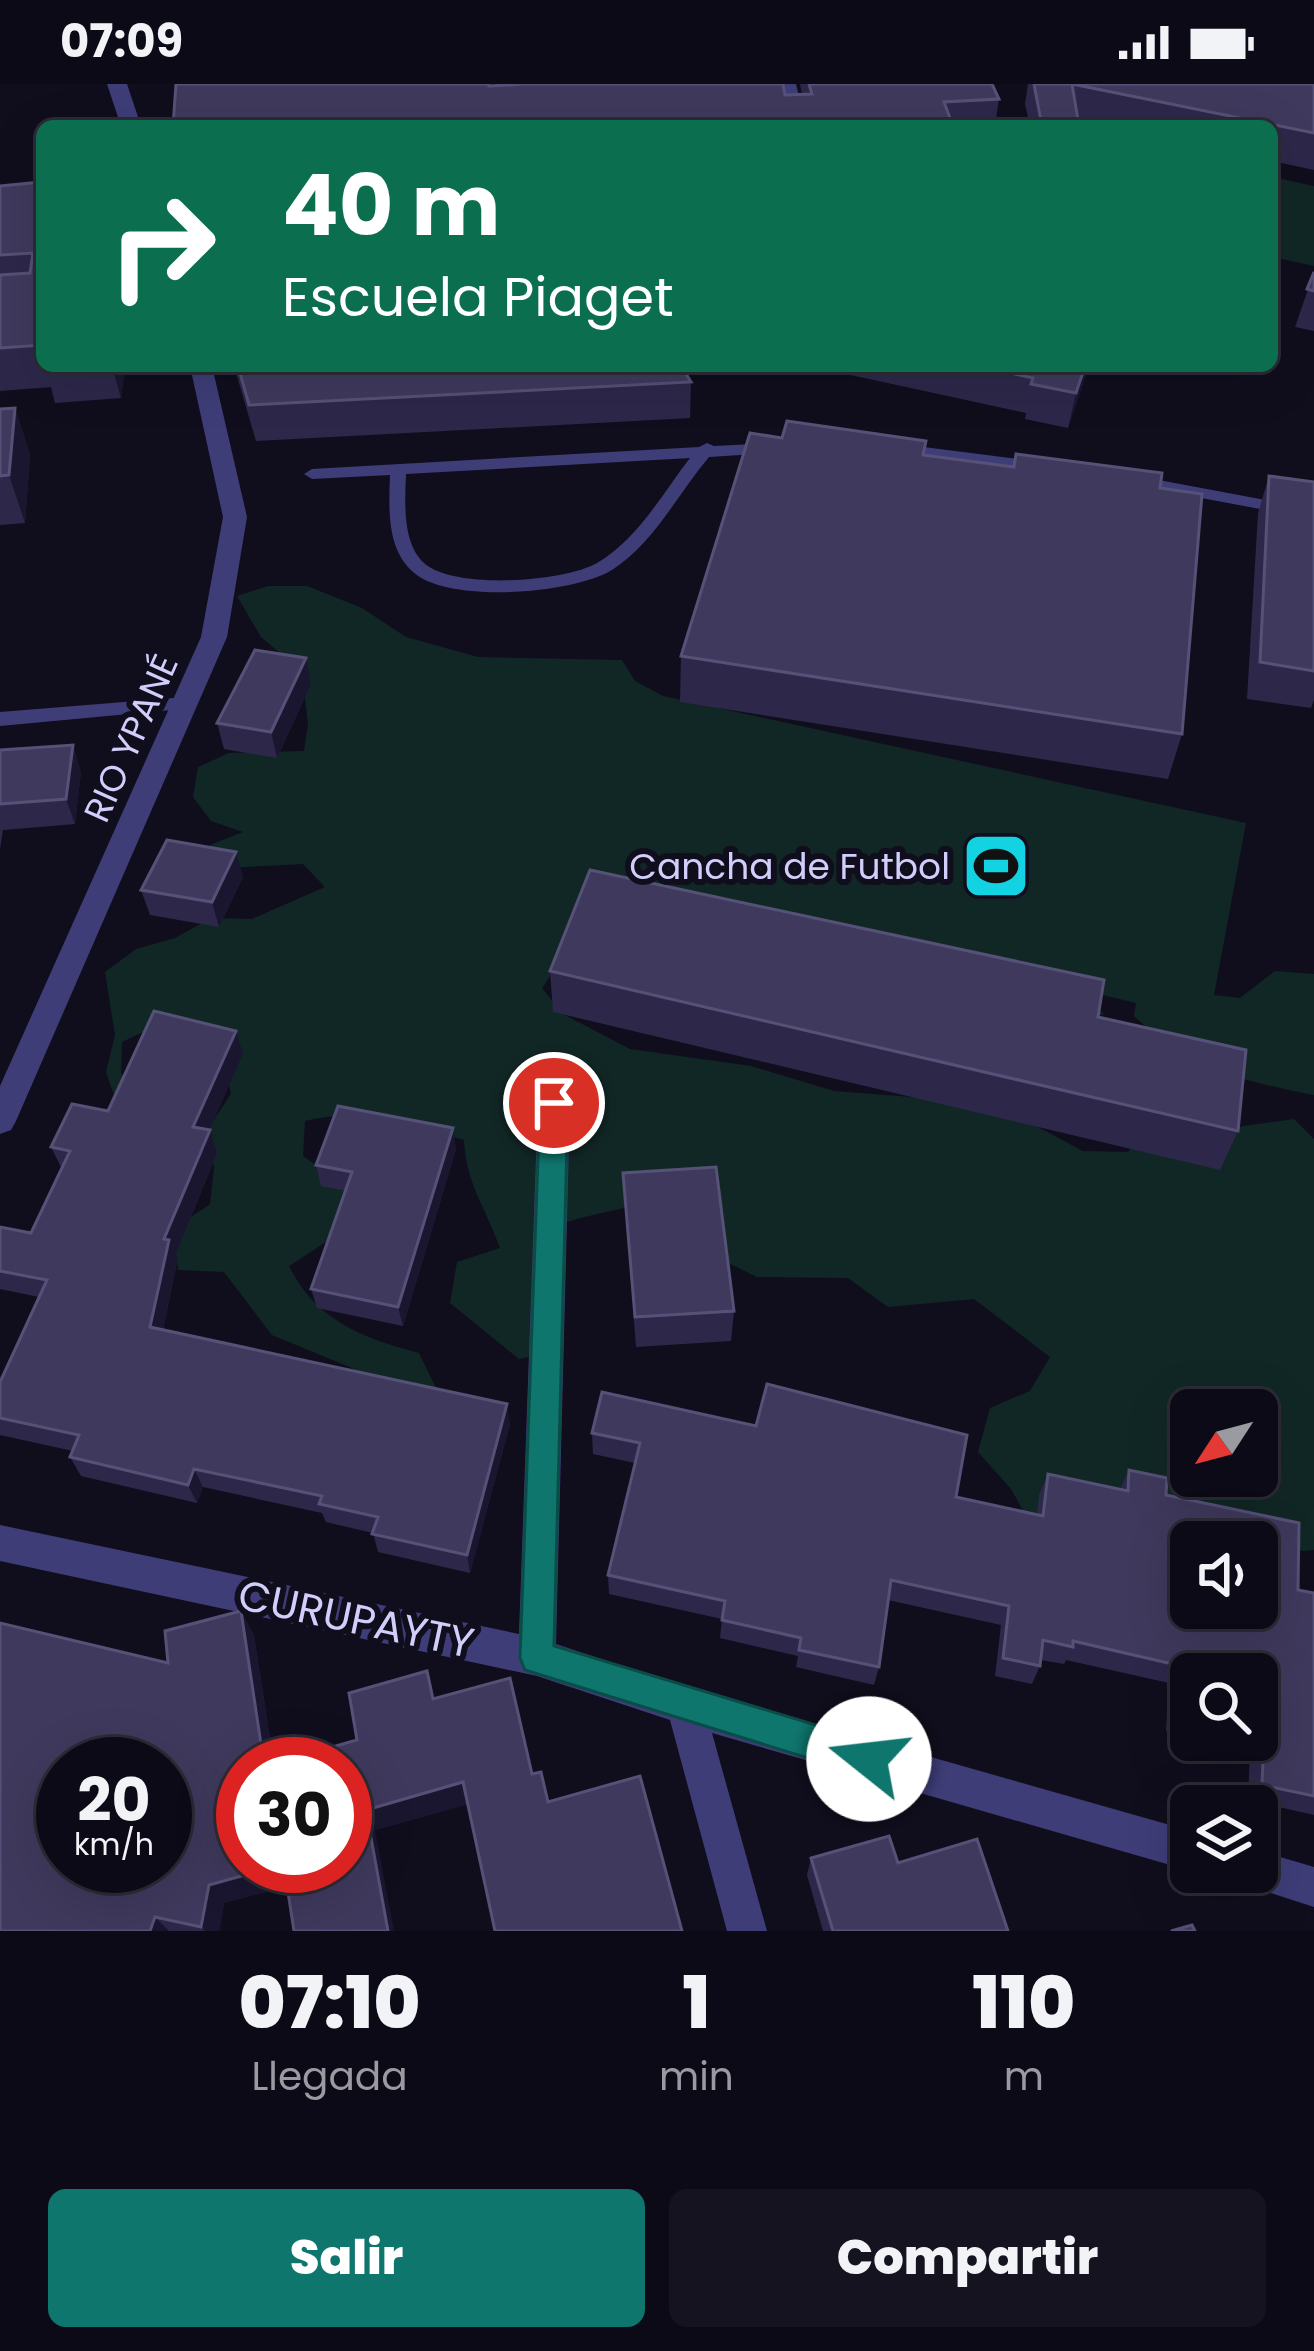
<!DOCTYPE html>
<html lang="es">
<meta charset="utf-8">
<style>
:root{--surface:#0c0a16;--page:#15131f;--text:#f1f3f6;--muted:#9a9aa1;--line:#2c2b35;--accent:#0f766e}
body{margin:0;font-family:Poppins,sans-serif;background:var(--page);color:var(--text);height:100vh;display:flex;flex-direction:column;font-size:45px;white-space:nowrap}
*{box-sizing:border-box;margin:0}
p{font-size:39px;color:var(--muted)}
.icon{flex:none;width:66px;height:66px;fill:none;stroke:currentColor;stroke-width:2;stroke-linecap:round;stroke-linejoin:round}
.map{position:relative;height:1847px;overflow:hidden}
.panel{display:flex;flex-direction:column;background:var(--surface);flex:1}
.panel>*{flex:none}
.guide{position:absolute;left:36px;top:36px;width:1242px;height:252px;border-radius:18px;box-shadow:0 12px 48px #0002,0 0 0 3px var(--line);background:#0b6e4f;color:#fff;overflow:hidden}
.needle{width:78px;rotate:234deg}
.controls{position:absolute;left:1170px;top:1305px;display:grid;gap:24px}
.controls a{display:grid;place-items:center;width:108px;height:108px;border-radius:18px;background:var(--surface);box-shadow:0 12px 48px #0002,0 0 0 3px var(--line);font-size:60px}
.speed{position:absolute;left:36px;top:1653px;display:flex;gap:24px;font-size:60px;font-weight:700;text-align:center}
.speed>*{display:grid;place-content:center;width:156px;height:156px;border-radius:50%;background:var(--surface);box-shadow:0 12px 48px #0002,0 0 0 3px var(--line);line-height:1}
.speed small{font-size:30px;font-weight:400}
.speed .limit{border:18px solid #d22;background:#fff;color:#111}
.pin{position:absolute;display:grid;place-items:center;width:102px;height:102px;color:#fff;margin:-51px;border:6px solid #fff;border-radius:50%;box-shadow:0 3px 12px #0007}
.me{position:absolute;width:132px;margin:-66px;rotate:286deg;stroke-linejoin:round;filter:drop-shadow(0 0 9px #0008)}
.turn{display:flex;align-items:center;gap:42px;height:252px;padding:0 48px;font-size:54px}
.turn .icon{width:156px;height:156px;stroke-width:2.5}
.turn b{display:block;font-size:84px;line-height:102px}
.eta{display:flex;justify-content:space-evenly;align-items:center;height:204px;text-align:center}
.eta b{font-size:72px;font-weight:800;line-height:84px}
.primary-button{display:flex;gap:24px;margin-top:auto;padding:24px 48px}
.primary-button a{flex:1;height:138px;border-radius:18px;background:var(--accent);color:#fff;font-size:48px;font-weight:800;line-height:138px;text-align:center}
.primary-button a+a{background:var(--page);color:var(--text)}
.status{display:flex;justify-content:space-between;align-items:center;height:84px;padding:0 60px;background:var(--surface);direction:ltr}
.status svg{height:33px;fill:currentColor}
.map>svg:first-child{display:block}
.green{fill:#112726;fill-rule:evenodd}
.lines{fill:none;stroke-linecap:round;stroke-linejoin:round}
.service{fill:#3e3d78;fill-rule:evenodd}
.minor{fill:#3e3d78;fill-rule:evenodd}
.wall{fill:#2d284a}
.shaded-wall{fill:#1a1630}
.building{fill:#3f395d;stroke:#565176;stroke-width:3;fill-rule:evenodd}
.route{fill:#0f766e;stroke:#0a4d48;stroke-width:3}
.labels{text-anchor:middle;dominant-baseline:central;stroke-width:12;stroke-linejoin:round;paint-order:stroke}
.street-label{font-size:36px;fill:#d2cefb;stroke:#100e1d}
.poi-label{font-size:36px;fill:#d2cefb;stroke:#100e1d;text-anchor:end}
.near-street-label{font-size:42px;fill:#d2cefb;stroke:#100e1d}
</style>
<div class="status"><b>07:09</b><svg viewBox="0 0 49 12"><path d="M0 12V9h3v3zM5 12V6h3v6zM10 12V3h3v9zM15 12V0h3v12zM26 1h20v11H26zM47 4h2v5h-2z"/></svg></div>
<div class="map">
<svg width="1314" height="1847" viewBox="0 0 1314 1847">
<rect width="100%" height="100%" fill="#100e1d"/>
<path class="green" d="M1272,93L1314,102V182L1272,173Z
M268,502H307L362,524L406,553L478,573L622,576L635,597L663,612L1246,739L1214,911L1240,914L1275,887L1314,890V1011C1239,996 1193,986 1134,932L1136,919L1077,905L1104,930L1069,942L589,835L542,904L563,930L630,965L751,982L834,1007L963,1017L1008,1027L1083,1067L1128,1068L1151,1040L1230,1044L1294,1035L1314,1055V1466L1302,1467L1256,1446L1036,1450L1011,1405L978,1368L990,1324L1030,1307L1050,1273L974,1215L888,1223L848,1194L757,1193L720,1175L660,1113C619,1129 580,1129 540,1149L564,1265L519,1275L450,1219L457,1178L500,1164C486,1124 466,1100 464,1056C409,1040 361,1023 305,1037L303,1072L364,1114L373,1147L326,1158L289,1182C314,1235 364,1255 419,1269L436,1304L388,1307L352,1284L272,1251L224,1188L178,1186L173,1145L210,1120L214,1084L209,1043L231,1010L223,976L160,940L122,958L121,990L151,1011L117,1020L106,988L115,951L105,888L136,865L175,854L211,834L252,835L325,803L303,780L228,784L210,761L243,748L211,737L193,713L198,683L229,669L304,667L308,640L302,588L261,553L237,512ZM1191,1326H1257V1392H1191Z"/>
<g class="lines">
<path class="service" d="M707,359L714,362L773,359L781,364L773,369L709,373C677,411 654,459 612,486C573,510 448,520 413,488C386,464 389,423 390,391L312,395L304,390L312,385L699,363ZM690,374C662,410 638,455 597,479C564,498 454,506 424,479C402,459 405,418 406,390Z
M900,360L1041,378L1049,383L1041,388L894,369L892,365Z
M1132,391L1314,425V435L1126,400V392Z
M186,613L195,619L193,624L0,642V628Z"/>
<path class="minor" d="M107,0H127L141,42H121Z
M776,0H796L806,42H786Z
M190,282H212L247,433L227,553L16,1037L11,1046L0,1050V1002L201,553L223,433Z
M554,1006L565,1010L570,1019L556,1560L685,1603L1191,1747V1787L712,1649L767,1847H727L670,1636L537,1592L0,1477V1441L519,1550L538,1019L543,1010Z
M1257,1766L1314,1783V1823L1243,1800L1238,1788H1257Z"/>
</g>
<path class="wall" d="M800,0H992L999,15L995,42H173L489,2L785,11L802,10Z
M1028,0H1314V86L1272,77V42H1099L1078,38L1079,42H1030L1025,20Z
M42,98V282H125L121,314L55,319L51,303L0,307V102Z
M1314,188V247L1295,243Z
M234,282H681L691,298L690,334L256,357Z
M809,282H1089L1068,344L1025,335L1026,329Z
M15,324L30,371L25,439L0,441V325Z
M782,354L926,357L924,371L1160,404L1182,650L1168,695L680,618L681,572Z
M1269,392L1314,398V616L1311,624L1247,615L1258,429Z
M311,600L277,674L224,665L217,639Z
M0,666L81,687L75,740L3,746L0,765Z
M243,793L219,843L150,831L141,806Z
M550,887L1098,933L1238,1047L1220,1086L553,928Z
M243,970L209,1046L217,1069L175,1172L177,1178L163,1246L510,1340L470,1489L378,1468L373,1449L326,1438L322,1429L203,1403L197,1419L81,1392L70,1373L73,1367L0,1351V1298L39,1213L0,1205V1143L31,1149L62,1085L51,1063L108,1027Z
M456,1065L403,1242L317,1224L311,1205L346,1107L321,1102L316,1081Z
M623,1089L734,1227L731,1257L636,1263Z
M592,1349L956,1413L1037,1430L1039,1411L1048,1390L1120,1405L1129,1386L1298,1506L1314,1509V1731L1248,1716L1250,1665L1207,1656H1257V1590H1191V1653L1166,1647L1169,1599L1066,1576L1064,1580L1041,1576L1040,1582L1032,1600L995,1592L1001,1541L888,1516L879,1583L874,1601L796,1583L798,1572L720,1554L722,1535L609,1510L608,1491L635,1379L593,1370Z
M241,1527L254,1552L274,1680L357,1656L435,1615L532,1690L548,1718L682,1847L468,1720L375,1746L287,1802L224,1819L219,1847H0L168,1579Z
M811,1774L898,1779L1008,1847H823L807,1791Z"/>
<path class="shaded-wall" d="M112,282H125L121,314Z
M1085,282H1089L1068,344L1076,309Z
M15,324L30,371L25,439L9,391Z
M306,574L311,600L277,674L271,648Z
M73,661L81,687L75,740L66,715Z
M236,768L243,793L219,843L212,818Z
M236,947L243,970L201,1065L193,1043Z
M453,1044L456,1065L403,1242L398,1223Z
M210,1046L217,1069L175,1172L177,1178L159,1264L150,1243L164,1155Z
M507,1320L510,1340L470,1489L467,1471Z
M194,1385L203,1403L197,1419L188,1401Z
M241,1527L254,1552L274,1680H264Z
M463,1698L469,1720L375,1746L394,1847H388L366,1726Z
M278,1782H285L296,1800L224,1819L219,1847H205L201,1843L209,1801Z
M155,1833L169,1847H150Z"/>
<path class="building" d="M176,0H489V2L523,0H783L785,11L812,10L809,0H992L999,15L944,18L953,42H173Z
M1034,0H1314V49L1072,0L1079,42H1042Z
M42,98V268V261L0,264V191L30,189L33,169L0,171V102Z
M1314,188V207L1307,205Z
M238,282H681L691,298L249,321Z
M979,282H1085L1076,309L1031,300L1033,294Z
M15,324L9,391L0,392V325Z
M787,337L926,357L923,371L1014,383L1016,370L1162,389L1160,404L1202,410L1182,650L681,572L750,349L782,354Z
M1269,392L1314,398V587L1260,578Z
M255,566L306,574L271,648L217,639Z
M73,661L66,715L0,720V666Z
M167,756L236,768L212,818L141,806Z
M590,786L1104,896L1098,933L1246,966L1238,1047L550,887Z
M154,927L236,947L193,1043L210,1046L164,1155L169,1156L150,1243L507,1320L467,1471L372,1450L378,1433L319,1420L322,1412L194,1385L188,1401L70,1373L79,1351L0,1334V1298L47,1196L0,1187V1143L31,1149L70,1067L51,1063L72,1020L108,1027Z
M338,1022L453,1044L398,1223L311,1205L352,1088L316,1081Z
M716,1083L734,1227L635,1233L623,1089Z
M767,1300L967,1351L956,1413L1043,1432L1048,1390L1128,1407L1129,1386L1167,1394L1166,1411L1299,1439L1298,1506L1314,1509V1712L1262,1701L1264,1649L1257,1647V1590H1191V1633L1178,1631L1181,1582L1073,1557V1563L1043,1556L1040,1582L1003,1574L1009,1522L891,1496L879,1583L799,1566L801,1554L722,1536L725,1517L608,1491L640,1359L592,1349L602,1308L756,1342ZM1191,1458H1257V1524H1191Z
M241,1527L264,1680H243V1782H278L209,1801L201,1843L155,1833L150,1847H0V1539L168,1579L165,1547ZM63,1680H165V1782H63Z
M427,1587L433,1615L510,1594L532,1690L541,1688L548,1718L640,1692L682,1847H495L463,1698L366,1726L388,1847H294L284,1782H345V1680H273L357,1656L349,1609Z
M889,1752L898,1779L977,1755L1008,1847H833L811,1774Z
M1192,1841L1195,1847H1171Z"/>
<path class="route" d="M554,1008L568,1019L554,1562L869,1657L881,1662L887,1675L881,1687L869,1693L525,1586L520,1574L540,1019Z"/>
<defs>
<g id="stadium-square" transform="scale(3.45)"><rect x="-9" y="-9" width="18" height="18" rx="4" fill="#13d2e2" stroke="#100e1d"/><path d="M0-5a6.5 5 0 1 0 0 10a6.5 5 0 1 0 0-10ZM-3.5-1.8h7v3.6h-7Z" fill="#111"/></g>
</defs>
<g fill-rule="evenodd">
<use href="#stadium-square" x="996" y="782"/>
</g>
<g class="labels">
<g class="street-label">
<text transform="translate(131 654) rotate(-66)">RIO YPANÉ</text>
</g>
<g class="poi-label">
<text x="950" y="782">Cancha de Futbol</text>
</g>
<g class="near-street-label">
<text transform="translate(356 1535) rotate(12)">CURUPAYTY</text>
</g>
</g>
</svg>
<div class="controls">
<a><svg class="needle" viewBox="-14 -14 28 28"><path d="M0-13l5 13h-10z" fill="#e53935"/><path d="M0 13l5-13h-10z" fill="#9a9aa1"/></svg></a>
<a><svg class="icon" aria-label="sound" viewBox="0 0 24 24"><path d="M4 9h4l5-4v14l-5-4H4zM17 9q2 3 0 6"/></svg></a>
<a><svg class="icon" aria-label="search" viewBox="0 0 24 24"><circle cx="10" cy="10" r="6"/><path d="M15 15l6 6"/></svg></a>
<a><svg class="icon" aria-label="layers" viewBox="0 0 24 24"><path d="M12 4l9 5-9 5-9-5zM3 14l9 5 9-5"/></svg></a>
</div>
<div class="speed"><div>20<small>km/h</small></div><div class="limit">30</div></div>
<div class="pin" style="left:554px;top:1019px;background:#d93025"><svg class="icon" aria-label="arrive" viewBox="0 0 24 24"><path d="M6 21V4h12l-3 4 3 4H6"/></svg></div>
<svg class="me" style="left:869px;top:1675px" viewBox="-20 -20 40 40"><circle r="19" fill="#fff"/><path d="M0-13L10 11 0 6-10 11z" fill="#0f766e"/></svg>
<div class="guide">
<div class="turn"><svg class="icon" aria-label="right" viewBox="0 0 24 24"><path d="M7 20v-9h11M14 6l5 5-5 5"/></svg><div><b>40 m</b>Escuela Piaget</div></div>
</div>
</div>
<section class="panel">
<div class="eta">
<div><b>07:10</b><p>Llegada</p></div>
<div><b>1</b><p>min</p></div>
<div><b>110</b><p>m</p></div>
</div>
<div class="primary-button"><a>Salir</a><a>Compartir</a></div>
</section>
